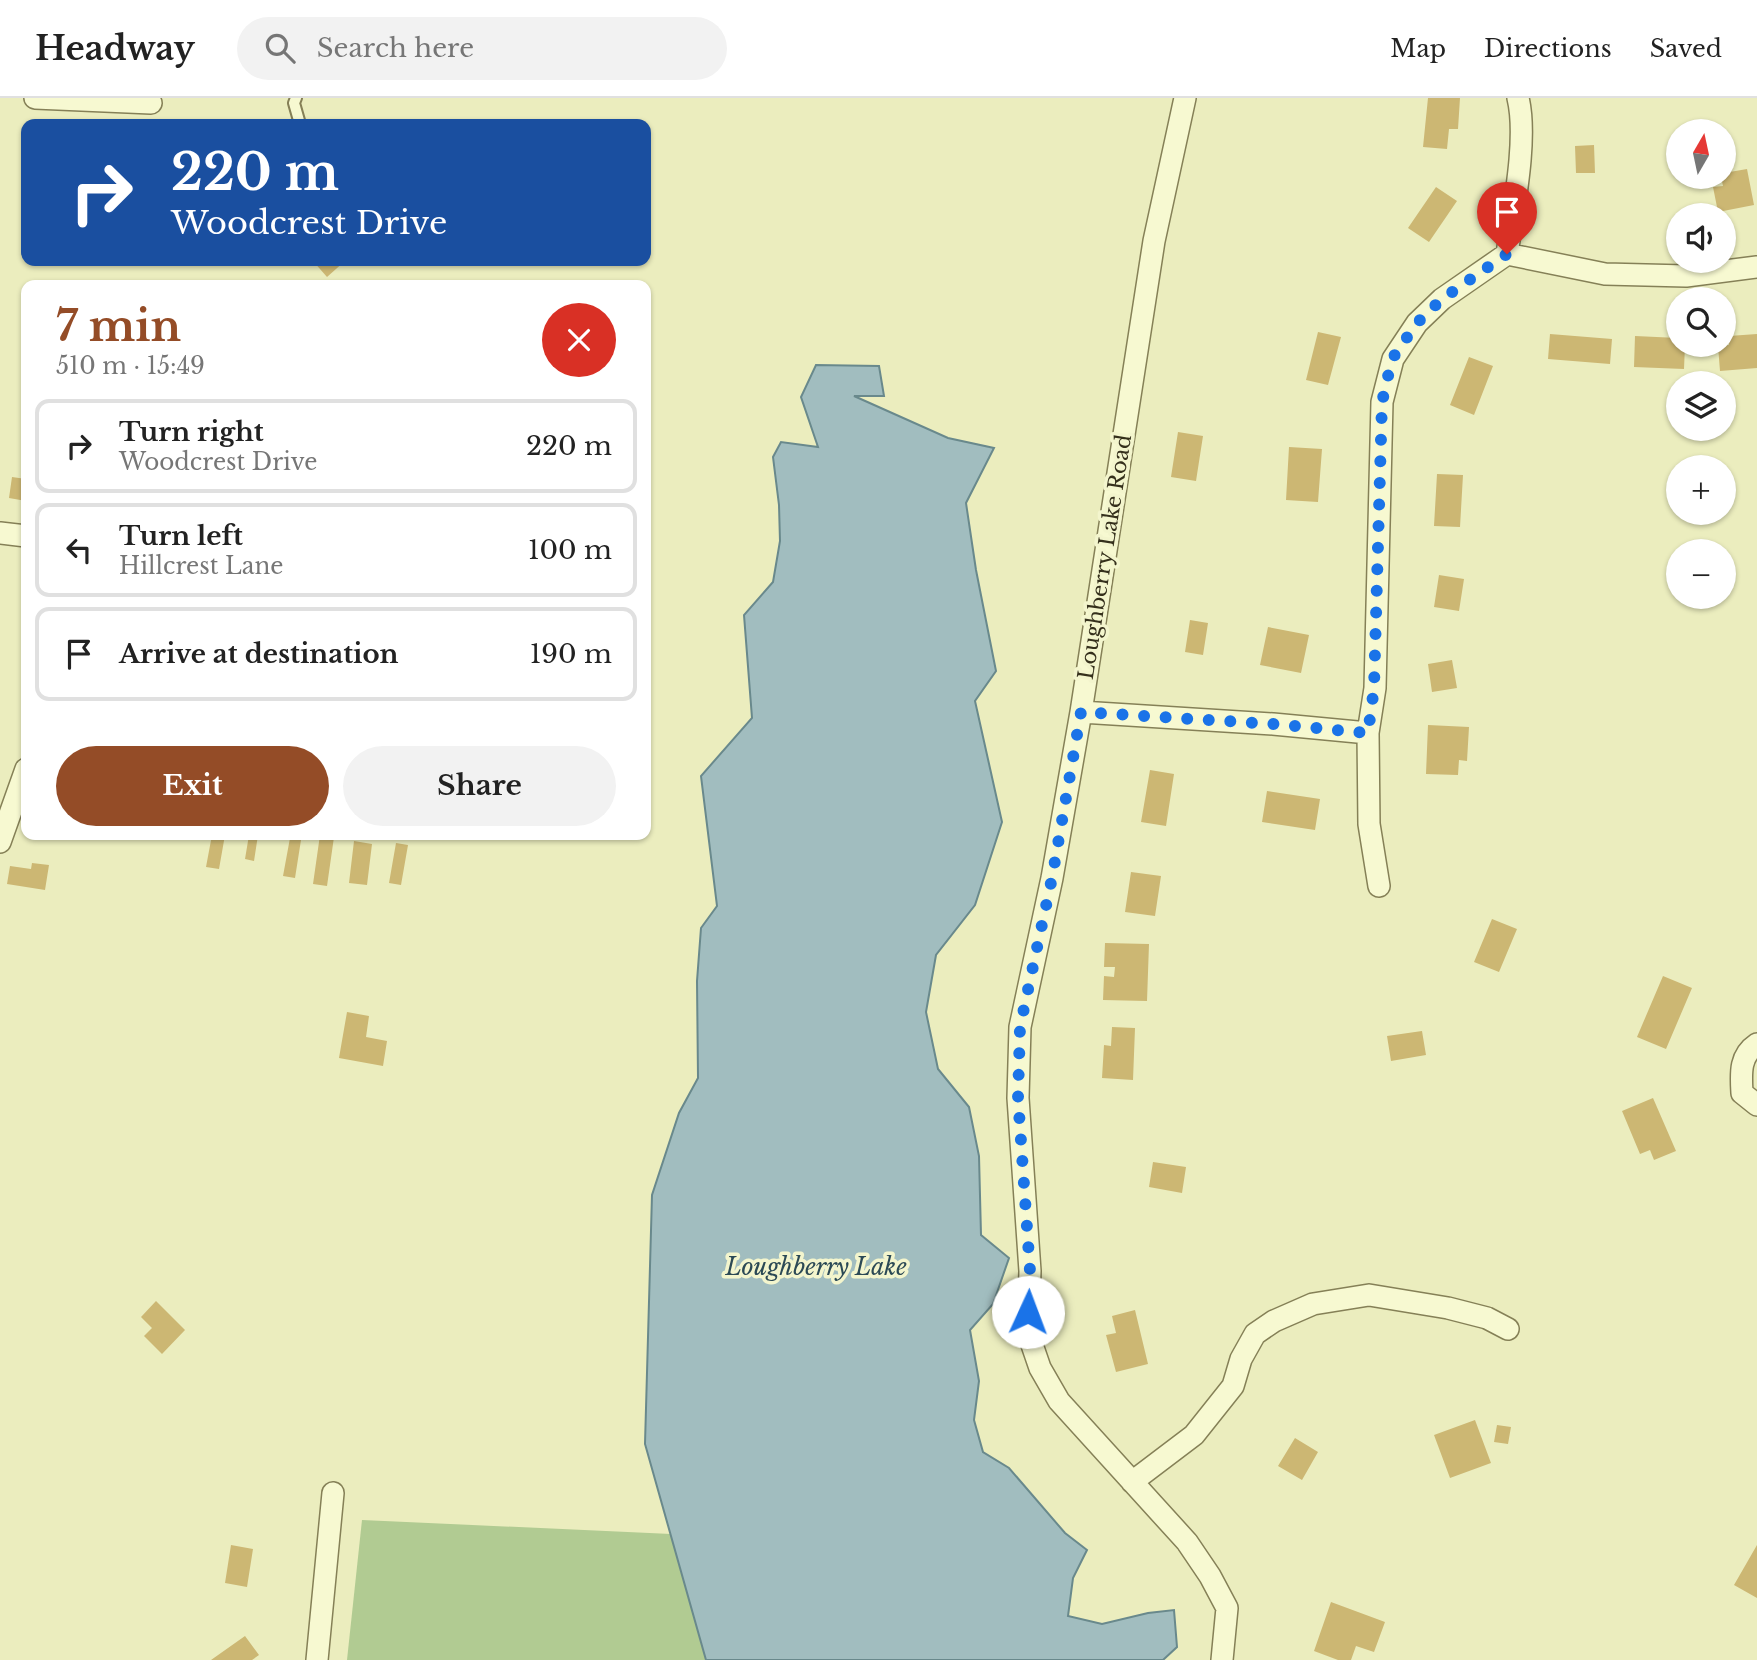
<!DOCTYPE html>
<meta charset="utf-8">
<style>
:root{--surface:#fff;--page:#f2f2f2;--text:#222;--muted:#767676;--line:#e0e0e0;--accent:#944c27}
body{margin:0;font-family:"Libre Baskerville",serif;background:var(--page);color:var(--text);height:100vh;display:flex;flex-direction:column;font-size:26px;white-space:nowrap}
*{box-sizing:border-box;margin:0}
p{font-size:23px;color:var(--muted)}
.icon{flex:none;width:38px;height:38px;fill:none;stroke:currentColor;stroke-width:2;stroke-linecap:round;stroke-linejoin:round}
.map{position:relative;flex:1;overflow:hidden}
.drawer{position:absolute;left:21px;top:182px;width:630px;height:560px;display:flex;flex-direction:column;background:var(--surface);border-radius:14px;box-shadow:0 2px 5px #0004}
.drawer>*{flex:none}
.hud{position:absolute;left:21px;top:21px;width:630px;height:147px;border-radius:14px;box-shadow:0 2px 5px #0004;background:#1a4fa0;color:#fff;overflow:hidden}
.needle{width:46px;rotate:9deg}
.buttons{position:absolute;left:1666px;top:21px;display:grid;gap:14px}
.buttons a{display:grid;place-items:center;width:70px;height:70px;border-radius:50%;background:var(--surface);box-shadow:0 2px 5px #0004;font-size:35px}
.pin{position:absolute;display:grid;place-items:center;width:60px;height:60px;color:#fff;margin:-72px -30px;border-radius:50% 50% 50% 0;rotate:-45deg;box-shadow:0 0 7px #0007}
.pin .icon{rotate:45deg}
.me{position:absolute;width:77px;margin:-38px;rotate:2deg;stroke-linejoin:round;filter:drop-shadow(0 0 5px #0008)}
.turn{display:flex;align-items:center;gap:24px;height:147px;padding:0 35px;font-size:32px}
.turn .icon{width:91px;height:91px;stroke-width:2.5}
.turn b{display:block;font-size:49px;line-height:60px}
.round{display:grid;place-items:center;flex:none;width:74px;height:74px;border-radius:37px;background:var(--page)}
.head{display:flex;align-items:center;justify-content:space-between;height:119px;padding:0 35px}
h1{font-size:42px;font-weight:700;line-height:52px;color:var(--accent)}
.button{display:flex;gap:14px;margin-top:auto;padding:14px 35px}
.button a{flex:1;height:80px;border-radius:42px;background:var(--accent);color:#fff;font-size:28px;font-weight:700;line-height:80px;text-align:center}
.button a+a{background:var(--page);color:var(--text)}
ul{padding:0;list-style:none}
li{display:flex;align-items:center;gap:21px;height:94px;margin:0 14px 10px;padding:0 21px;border:4px solid var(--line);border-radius:14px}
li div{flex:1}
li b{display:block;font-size:26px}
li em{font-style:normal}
header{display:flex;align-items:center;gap:42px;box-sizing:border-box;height:98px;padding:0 35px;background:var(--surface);border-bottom:2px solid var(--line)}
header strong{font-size:33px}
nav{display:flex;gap:38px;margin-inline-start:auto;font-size:24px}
.search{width:490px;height:63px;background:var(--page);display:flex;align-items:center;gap:18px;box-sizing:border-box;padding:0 24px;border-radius:38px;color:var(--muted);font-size:26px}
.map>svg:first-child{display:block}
.green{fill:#b1cb92}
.water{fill:#a1bdbf;stroke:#69898c;stroke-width:2}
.building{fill:#ccb773}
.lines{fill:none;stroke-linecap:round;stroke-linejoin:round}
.service-casing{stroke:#858057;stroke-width:14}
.minor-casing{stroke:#858057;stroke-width:24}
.service{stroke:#f7f9d1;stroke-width:10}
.minor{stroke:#f7f9d1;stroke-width:21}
.route{stroke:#1a73e8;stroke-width:12;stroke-dasharray:0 21.6}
.labels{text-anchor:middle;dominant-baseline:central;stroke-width:7;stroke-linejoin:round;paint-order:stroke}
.street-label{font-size:21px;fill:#35301c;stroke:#f3f5cd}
.water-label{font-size:23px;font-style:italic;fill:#2b4955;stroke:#f3f5cd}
</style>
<header>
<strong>Headway</strong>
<div class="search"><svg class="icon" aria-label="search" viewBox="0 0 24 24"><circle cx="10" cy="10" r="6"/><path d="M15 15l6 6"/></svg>Search here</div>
<nav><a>Map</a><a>Directions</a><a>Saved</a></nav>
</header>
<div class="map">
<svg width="1757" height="1562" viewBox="0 0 1757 1562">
<rect width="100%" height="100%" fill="#ebedbe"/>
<path class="green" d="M362,1422L671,1436L706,1562H347Z"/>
<path class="water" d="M816,267L879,268L884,298H854L948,340L994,350L966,405L976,472L996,573L975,603L1002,724L975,807L936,857L926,914L938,971L969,1009L979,1058L981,1137L1009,1160L993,1206L970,1232L979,1283L974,1322L983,1354L1009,1370L1065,1435L1087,1452L1073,1480L1068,1518L1102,1526L1148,1515L1174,1512L1177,1549L1163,1562H706L645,1346L652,1097L679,1015L698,980L697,883L701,830L717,808L701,678L752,620L744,517L773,484L780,443L779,407L773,359L781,344L818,349L801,299Z"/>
<path class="building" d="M1428,0H1460L1458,31H1449L1447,51L1423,49Z
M1594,47L1595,75H1576L1575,48Z
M1747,71L1754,107L1718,114L1713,89L1723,88L1721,79H1724V75Z
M1436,89L1457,103L1429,144L1408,130Z
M313,163H345L327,179Z
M1318,234L1341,239L1328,287L1306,282Z
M1550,236L1612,241L1610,266L1548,261Z
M1757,236V270L1720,273L1718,248L1729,247V238Z
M1635,238L1678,240V247H1685L1684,271L1634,269Z
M1469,259L1493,268L1474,317L1450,307Z
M1178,334L1203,338L1196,383L1171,379Z
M1289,349L1322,351L1318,404L1286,402Z
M1437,376L1463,377L1460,429L1434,428Z
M12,379L26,381V403L9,400Z
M1439,477L1464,481L1459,513L1434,509Z
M1190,522L1208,525L1203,557L1185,554Z
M1268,529L1309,537L1301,575L1260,567Z
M1452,562L1457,590L1432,594L1428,566Z
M1428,627L1469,629L1467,663L1459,662L1458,677L1426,676Z
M1150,672L1174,676L1166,728L1141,724Z
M1267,693L1320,701L1315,732L1262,724Z
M212,737H225L219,771L206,769Z
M249,737H258L254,763L245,761Z
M320,737L334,739L327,788L313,786Z
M290,740L301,742L295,780L283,778Z
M354,743L372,746L367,787L349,785Z
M396,745L408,747L401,787L389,785Z
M32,765L49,767L45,792L7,786L10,768L31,771Z
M1131,774L1161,778L1155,818L1125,814Z
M1492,821L1517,831L1499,874L1474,864Z
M1105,845L1149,846L1147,903L1103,902L1104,878L1114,879L1115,869H1104Z
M1663,878L1692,890L1666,951L1637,939Z
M347,914L369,918L366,939L387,943L383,968L339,960Z
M1112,929L1135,930L1133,982L1102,980L1104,947L1111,948Z
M1422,933L1426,957L1391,963L1387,938Z
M1653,1000L1676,1053L1654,1062L1650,1052L1640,1056L1622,1013Z
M1153,1064L1186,1069L1182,1095L1149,1089Z
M156,1203L185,1232L162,1256L144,1238L152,1230L141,1219Z
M1135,1212L1148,1266L1116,1274L1106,1237L1116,1235L1112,1218Z
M1475,1322L1491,1365L1450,1380L1434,1337Z
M1497,1327L1511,1329L1508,1346L1494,1344Z
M1295,1340L1318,1354L1302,1382L1278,1368Z
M231,1447L253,1451L247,1489L225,1485Z
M1757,1447V1500L1734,1487Z
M1331,1504L1385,1524L1374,1554L1356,1548L1351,1562H1338L1314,1553Z
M245,1538L259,1557L252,1562H211Z"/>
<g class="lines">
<g class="service-casing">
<path id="service" d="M296,0L294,5L300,26"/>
</g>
<g class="minor-casing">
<path id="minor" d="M35,0L151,5
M1185,0L1154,143L1081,614L1052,780L1020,929L1018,1000L1030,1173L1028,1235L1040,1270L1059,1303L1187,1444L1210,1478L1227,1510L1222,1562
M1507,156C1513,113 1528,41 1518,0
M0,435L26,438
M1081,614L1273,626L1368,635
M0,744L26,671
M1379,788L1369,726L1368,635L1375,590L1382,304L1393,261L1417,225L1442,201L1507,156L1605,176L1686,178L1757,169
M1757,946C1739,958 1741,976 1742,995L1757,1007
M1132,1384L1194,1337L1233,1288L1241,1261L1255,1236L1274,1223L1313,1206L1369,1197L1448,1210L1487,1220L1508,1231
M317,1562L333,1395"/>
</g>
<use href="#service" class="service"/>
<use href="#minor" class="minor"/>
</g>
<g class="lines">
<path class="route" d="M1028,1214L1030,1173L1018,1000L1020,929L1052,780L1081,614L1273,626L1368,635L1374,590L1382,304L1392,261L1417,225L1442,201L1507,156"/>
</g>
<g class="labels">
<g class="street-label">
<text transform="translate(1105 459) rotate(-81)">Loughberry Lake Road</text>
</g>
<g class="water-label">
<text x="816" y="1169">Loughberry Lake</text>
</g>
</g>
</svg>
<div class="buttons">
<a><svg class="needle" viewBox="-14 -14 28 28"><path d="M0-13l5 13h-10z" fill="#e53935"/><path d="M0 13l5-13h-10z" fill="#767676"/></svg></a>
<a><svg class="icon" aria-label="sound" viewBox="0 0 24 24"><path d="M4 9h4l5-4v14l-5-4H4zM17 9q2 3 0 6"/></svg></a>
<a><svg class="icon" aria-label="search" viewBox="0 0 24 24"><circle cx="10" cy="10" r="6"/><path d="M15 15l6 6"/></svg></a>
<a><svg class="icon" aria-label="layers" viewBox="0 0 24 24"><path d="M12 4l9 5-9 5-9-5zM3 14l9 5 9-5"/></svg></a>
<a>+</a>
<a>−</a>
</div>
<div class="pin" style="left:1507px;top:156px;background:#d93025"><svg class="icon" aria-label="arrive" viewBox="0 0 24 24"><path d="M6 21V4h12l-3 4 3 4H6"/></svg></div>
<svg class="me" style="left:1028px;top:1214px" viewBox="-20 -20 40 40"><circle r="19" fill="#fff"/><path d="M0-13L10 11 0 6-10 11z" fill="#1a73e8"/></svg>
<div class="hud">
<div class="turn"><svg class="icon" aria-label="right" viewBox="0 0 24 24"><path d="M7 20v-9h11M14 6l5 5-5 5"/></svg><div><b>220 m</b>Woodcrest Drive</div></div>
</div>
<section class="drawer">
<div class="head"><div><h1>7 min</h1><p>510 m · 15:49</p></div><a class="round" style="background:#d93025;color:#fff"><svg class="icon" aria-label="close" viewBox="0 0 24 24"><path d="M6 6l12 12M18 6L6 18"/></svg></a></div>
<ul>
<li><svg class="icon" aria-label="right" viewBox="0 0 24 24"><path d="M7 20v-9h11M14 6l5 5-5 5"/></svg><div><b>Turn right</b><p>Woodcrest Drive</p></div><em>220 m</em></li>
<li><svg class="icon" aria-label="left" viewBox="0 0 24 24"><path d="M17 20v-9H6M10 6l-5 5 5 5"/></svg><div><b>Turn left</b><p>Hillcrest Lane</p></div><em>100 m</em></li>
<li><svg class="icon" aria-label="arrive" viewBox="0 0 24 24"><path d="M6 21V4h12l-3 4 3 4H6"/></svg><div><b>Arrive at destination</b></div><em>190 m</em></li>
</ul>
<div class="button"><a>Exit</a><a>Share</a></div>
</section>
</div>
